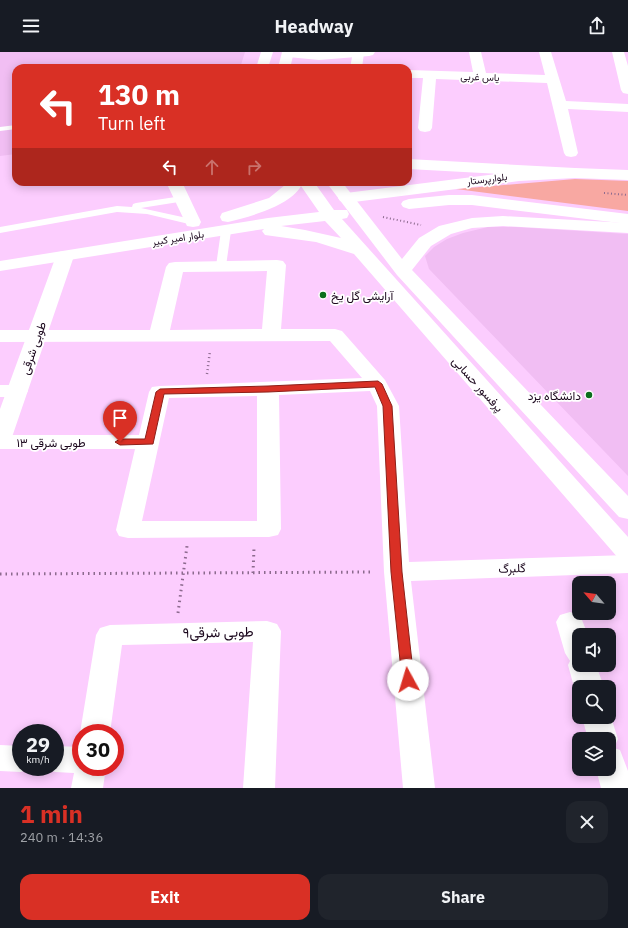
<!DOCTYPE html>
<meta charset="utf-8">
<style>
:root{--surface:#171b24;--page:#20242c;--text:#f1f3f6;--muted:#9ea1a6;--accent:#d93025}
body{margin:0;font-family:"IBM Plex Sans",Vazirmatn,sans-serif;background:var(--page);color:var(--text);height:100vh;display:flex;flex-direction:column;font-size:15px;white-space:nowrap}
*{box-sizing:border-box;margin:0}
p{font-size:13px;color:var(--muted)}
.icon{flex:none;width:22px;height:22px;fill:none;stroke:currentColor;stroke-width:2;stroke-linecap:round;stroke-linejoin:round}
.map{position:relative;height:736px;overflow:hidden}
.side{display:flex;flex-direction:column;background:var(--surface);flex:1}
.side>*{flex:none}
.guide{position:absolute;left:12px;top:12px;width:400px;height:122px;border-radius:12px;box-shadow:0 2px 10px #0003;background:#d93025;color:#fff;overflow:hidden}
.needle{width:26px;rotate:298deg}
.controls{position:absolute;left:572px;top:524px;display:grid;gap:8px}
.controls a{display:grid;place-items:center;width:44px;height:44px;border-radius:8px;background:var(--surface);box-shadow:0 2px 10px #0003;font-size:20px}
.speed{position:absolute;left:12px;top:672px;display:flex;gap:8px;font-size:20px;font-weight:700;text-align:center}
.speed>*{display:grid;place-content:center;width:52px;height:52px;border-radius:50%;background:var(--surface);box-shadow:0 2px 10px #0003;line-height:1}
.speed small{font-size:10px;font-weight:400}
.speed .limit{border:6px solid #d22;background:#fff;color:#111}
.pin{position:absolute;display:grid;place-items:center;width:34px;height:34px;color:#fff;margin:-41px -17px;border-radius:50% 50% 50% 0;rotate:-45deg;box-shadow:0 0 4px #0007}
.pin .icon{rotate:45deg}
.me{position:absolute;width:44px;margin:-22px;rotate:354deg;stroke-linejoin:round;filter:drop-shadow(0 0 3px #0008)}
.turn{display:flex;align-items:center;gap:14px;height:84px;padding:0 20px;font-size:18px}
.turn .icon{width:52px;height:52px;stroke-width:2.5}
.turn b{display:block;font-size:28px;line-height:34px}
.lanes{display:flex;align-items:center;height:38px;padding:0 20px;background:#0003;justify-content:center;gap:20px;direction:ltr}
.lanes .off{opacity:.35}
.round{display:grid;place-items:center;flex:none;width:42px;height:42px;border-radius:12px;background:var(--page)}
.summary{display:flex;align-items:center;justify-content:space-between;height:68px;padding:0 20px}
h1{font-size:24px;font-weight:700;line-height:30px;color:var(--accent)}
.button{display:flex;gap:8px;margin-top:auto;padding:8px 20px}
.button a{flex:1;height:46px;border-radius:12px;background:var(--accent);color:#fff;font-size:16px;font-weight:700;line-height:46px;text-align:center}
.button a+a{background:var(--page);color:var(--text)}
header{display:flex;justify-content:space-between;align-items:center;height:52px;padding:0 20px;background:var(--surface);font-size:18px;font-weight:700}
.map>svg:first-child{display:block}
.built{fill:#f1bef3}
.green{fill:#f8a8a2}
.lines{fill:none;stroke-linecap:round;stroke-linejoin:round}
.path-far2{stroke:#8c6a8e;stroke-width:2;stroke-dasharray:1 2.5;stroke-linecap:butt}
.path-far1{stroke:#8c6a8e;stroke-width:2.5;stroke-dasharray:1 3;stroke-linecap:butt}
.path{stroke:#8c6a8e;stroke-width:3;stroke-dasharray:1.5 4;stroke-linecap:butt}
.service{fill:#fff;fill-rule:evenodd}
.minor{fill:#fff;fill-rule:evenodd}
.tertiary{fill:#fff;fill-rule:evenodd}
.secondary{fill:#fff;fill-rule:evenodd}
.route{fill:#d93025;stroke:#8d1f18}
.poi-dot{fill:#0a6e1c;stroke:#fff;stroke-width:1.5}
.labels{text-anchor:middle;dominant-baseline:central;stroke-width:3.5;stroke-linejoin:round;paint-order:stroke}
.far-street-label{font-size:10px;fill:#1b071d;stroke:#fff}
.poi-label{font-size:12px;fill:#1b071d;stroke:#fff;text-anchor:start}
.street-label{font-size:12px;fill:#1b071d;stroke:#fff}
.near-street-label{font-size:14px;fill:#1b071d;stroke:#fff}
</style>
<header><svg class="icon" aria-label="menu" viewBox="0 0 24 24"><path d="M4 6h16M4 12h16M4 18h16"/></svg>Headway<svg class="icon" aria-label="share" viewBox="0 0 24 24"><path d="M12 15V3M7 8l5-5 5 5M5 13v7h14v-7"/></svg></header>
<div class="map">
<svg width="628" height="736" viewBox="0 0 628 736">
<rect width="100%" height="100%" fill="#fccdfe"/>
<path class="built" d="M0,0H245L240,16H16V102L0,104Z
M488,175H516L628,182V424L429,217L425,204L434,195L447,187L463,181Z"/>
<path class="green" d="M575,127L628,129V159L456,137Z"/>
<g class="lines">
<path class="path-far2" d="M604,141L628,143
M383,165L421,173"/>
<path class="path-far1" d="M207,322L210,299"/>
<path class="path" d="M253,521L254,496
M0,522L373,520
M178,561L187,494"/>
<path class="service" d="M16,73V77L0,79V75Z
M182,144L185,145L186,147L185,149L141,156L196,168L198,170L196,172L193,173L147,162L117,160L0,181V175L117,154L132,155L133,152L136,151Z
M226,176L231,179L226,214L221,217L216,214L221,179Z"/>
<path class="minor" d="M353,0L364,1L362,16H350Z
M469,0H481L486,21L545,23L539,0H551L566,49L628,52V60L568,57L578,101L576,104L571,105L566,104L564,101L547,31L436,27L432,76L430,79L425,80L420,79L418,76L423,26H408V18L473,20Z
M612,0H624L628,14V42L623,41L621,38Z
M166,130H182L201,170L199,174L193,175L187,174Z
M277,208L283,209L286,213L281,277H335L342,279L385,328L399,354L409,510L628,503V521L411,529L435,736H403L384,520L377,354L370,339L279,343L281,477L278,483L269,485L128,486L119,484L116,478L135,397H0V383H139L149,340L152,335L160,334L362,326L330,289L0,290V278H150L166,215L169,211L175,210ZM267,219L262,277L170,278L183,220ZM257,344V469H142L169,346Z
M0,333H17L25,334L28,339L25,344L17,345H0Z
M570,560L580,563L588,583H579V613H596L604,635H579V643L574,635L568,613L570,609L565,601L556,570L560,563Z
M267,569L277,572L281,579L275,736H243L253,590L122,593L110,681H81V683L80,681L96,583L100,576L110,573Z
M609,659L618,687L614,696L620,698L628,719V736H601L596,717H609V687H588L582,665H609Z
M0,693L21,694V715H33L32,716L21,720L0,719Z
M55,694L81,695V715H106L103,736H71L74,721L55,720L44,716L43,715H55Z"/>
<path class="tertiary" d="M283,0H375L373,3L369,4L319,8L288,5L284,4Z
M575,116L628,118V128L575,126L519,129L346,151L340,149L338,146L340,143L346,141L519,119Z
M449,143H472L628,162V172L472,153H449L409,157L403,155L401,152L403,149L409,147Z
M65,199L71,200L74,204L11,388L8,393L0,395V357L56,204L59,200Z"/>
<path class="secondary" d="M261,0H273L268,16H256Z
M282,0H294L290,16H278Z
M408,107L575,116L580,118L583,121L580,124L575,126L408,117Z
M286,130H314L334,158H347L349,162L347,166L342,167L628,485V510L619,507L354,202L316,190L265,183L262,179L264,177L0,219V209L268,166L319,160L301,134C290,154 249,165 228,170L222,169L220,165L222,161L269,146L285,133ZM325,169L341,186L305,178L281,174Z
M326,130H342L402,207L419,186L439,174L472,166L503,164L628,171V181L503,174L472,176L451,182L431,194L412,218L628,444V467L619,465L397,223Z"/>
</g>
<path class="route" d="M378,329L382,332L392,354L402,520L414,628L412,631L408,633L404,631L402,628L391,520L383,354L375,335L268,340L164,342L153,392L120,393L115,390L120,387H145L156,340L160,337L268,334Z"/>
<g class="poi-dot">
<circle cx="323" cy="243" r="4"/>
<circle cx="589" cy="343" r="4"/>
</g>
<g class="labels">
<g class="far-street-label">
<text transform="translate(480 25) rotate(2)">یاس غربی</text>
<text transform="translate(487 127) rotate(-7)">بلوارپرستار</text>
<text transform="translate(178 186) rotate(-9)">بلوار امیر کبیر</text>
</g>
<g class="poi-label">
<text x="331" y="243">آرایشی گل یخ</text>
<text x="581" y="343" text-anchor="end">دانشگاه یزد</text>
</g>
<g class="street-label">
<text transform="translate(33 296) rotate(-71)">طوبی شرقی</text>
<text transform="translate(478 332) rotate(48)">پرفسور حسابی</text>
<text x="51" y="390">طوبی شرقی ۱۳</text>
<text transform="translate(512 516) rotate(-2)">گلبرگ</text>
</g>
<g class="near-street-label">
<text transform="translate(218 580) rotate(-1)">طوبی شرقی۹</text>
</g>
</g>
</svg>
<div class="controls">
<a><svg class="needle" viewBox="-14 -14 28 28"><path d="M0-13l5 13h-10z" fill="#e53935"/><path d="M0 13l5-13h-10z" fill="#9ea1a6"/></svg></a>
<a><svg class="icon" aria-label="sound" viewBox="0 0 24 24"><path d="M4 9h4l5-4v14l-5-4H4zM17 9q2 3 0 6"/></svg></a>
<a><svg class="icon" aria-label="search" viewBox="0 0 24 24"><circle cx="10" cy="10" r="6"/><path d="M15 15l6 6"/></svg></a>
<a><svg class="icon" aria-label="layers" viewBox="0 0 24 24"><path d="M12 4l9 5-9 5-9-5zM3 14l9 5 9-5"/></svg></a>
</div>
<div class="speed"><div>29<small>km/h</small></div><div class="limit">30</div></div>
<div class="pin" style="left:120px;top:390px;background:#d93025"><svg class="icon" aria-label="arrive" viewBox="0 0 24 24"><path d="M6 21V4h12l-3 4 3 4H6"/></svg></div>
<svg class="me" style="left:408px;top:628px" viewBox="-20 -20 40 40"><circle r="19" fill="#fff"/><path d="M0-13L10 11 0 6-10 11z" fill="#d93025"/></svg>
<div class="guide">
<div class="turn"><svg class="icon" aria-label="left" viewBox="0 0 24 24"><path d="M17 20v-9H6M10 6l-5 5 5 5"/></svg><div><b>130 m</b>Turn left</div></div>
<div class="lanes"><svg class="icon" aria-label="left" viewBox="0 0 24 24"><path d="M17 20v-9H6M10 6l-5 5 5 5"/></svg><svg class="icon off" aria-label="ahead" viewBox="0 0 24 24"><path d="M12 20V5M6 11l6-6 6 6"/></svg><svg class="icon off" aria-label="right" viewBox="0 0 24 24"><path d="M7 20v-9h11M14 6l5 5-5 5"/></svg></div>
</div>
</div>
<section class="side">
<div class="summary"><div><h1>1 min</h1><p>240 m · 14:36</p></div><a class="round"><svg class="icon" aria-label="close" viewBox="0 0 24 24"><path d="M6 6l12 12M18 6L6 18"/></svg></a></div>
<div class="button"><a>Exit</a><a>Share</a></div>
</section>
